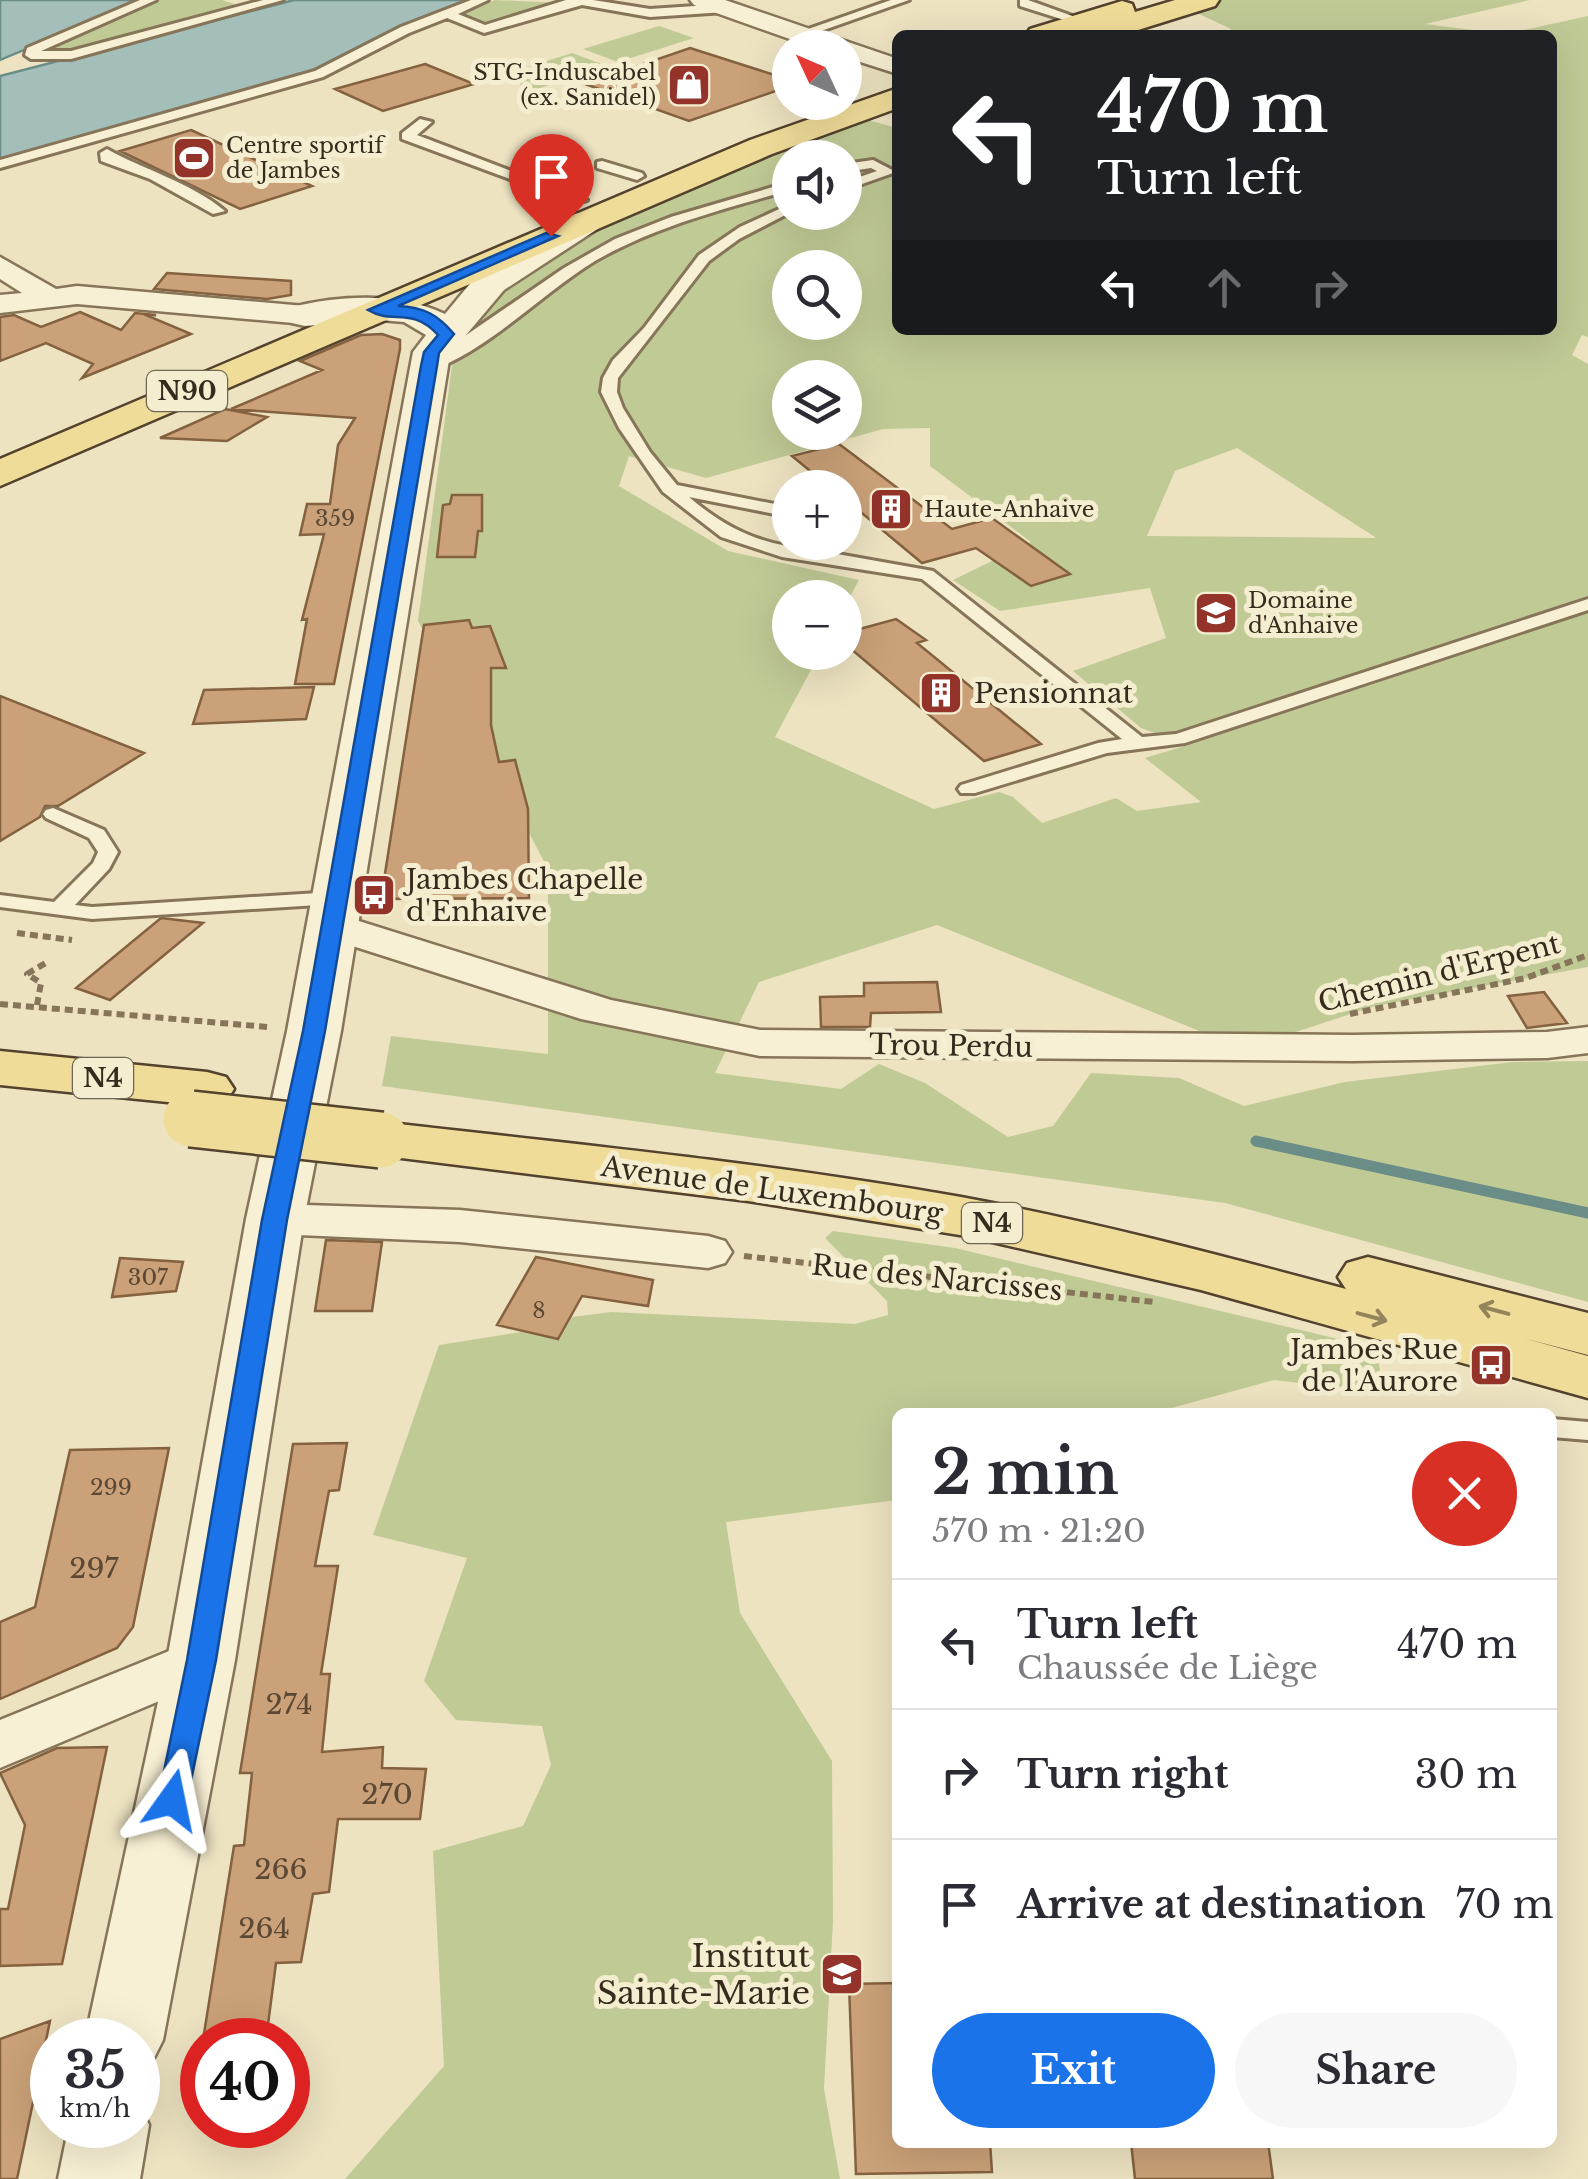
<!DOCTYPE html>
<meta charset="utf-8">
<style>
:root{--surface:#fff;--page:#f7f7f7;--text:#2b2b33;--muted:#7c7c81;--line:#e1e1e2;--accent:#1a73e8}
body{margin:0;font-family:"Libre Baskerville",serif;background:var(--page);color:var(--text);height:100vh;display:flex;flex-direction:column;font-size:38px;white-space:nowrap}
*{box-sizing:border-box;margin:0}
p{font-size:32px;color:var(--muted)}
.icon{flex:none;width:55px;height:55px;fill:none;stroke:currentColor;stroke-width:2;stroke-linecap:round;stroke-linejoin:round}
.map{position:relative;flex:1;overflow:hidden}
.side{position:absolute;left:892px;top:1408px;width:665px;height:740px;display:flex;flex-direction:column;background:var(--surface);border-radius:15px;box-shadow:0 10px 40px #0002}
.side>*{flex:none}
.hud{position:absolute;left:892px;top:30px;width:665px;height:305px;border-radius:15px;box-shadow:0 10px 40px #0002;background:#202124;color:#fff;overflow:hidden}
.needle{width:65px;rotate:314deg}
.controls{position:absolute;left:772px;top:30px;display:grid;gap:20px}
.controls a{display:grid;place-items:center;width:90px;height:90px;border-radius:50%;background:var(--surface);box-shadow:0 10px 40px #0002;font-size:50px}
.speed{position:absolute;left:30px;top:2018px;display:flex;gap:20px;font-size:50px;font-weight:700;text-align:center}
.speed>*{display:grid;place-content:center;width:130px;height:130px;border-radius:50%;background:var(--surface);box-shadow:0 10px 40px #0002;line-height:1}
.speed small{font-size:25px;font-weight:400}
.speed .limit{border:15px solid #d22;background:#fff;color:#111}
.pin{position:absolute;display:grid;place-items:center;width:85px;height:85px;color:#fff;margin:-102px -42px;border-radius:50% 50% 50% 0;rotate:-45deg;box-shadow:0 0 10px #0007}
.pin .icon{rotate:45deg}
.me{position:absolute;width:110px;margin:-55px;rotate:12deg;stroke-linejoin:round;filter:drop-shadow(0 0 8px #0008)}
.turn{display:flex;align-items:center;gap:35px;height:210px;padding:0 40px;font-size:45px}
.turn .icon{width:130px;height:130px;stroke-width:2.5}
.turn b{display:block;font-size:70px;line-height:85px}
.lanes{display:flex;align-items:center;height:95px;padding:0 40px;background:#0003;justify-content:center;gap:50px;direction:ltr}
.lanes .off{opacity:.35}
.round{display:grid;place-items:center;flex:none;width:105px;height:105px;border-radius:52px;background:var(--page)}
.head{display:flex;align-items:center;justify-content:space-between;height:170px;padding:0 40px}
h1{font-size:60px;font-weight:800;line-height:75px}
.button{display:flex;gap:20px;margin-top:auto;padding:20px 40px}
.button a{flex:1;height:115px;border-radius:60px;background:var(--accent);color:#fff;font-size:40px;font-weight:800;line-height:115px;text-align:center}
.button a+a{background:var(--page);color:var(--text)}
ul{padding:0;list-style:none}
li{display:flex;align-items:center;gap:30px;height:130px;padding:0 40px;border-top:2px solid var(--line)}
li div{flex:1}
li b{display:block;font-size:38px}
li em{font-style:normal}
.map>svg:first-child{display:block}
.green{fill:#c0ca95;fill-rule:evenodd}
.water{fill:#a4bfb9;stroke:#6b8d87;stroke-width:2.5}
.lines{fill:none;stroke-linecap:round;stroke-linejoin:round}
.stream{stroke:#6b8d87;stroke-width:11}
.building{fill:#caa178;stroke:#84613f;stroke-width:2.5}
.service-casing{stroke:#867559;stroke-width:6}
.minor-casing{stroke:#867559;stroke-width:5}
.tertiary-casing{stroke:#867559;stroke-width:5}
.primary-casing{stroke:#53422d;stroke-width:5}
.path{stroke:#867559;stroke-width:6;stroke-dasharray:8 5;stroke-linecap:butt}
.service{fill:#f8f0d4;fill-rule:evenodd}
.minor{fill:#f8f0d4;fill-rule:evenodd}
.tertiary{fill:#f8f0d4;fill-rule:evenodd}
.primary{fill:#f0dc99;fill-rule:evenodd}
.primary-bridge-casing{stroke:#53422d;stroke-width:60;stroke-linecap:butt}
.primary-bridge{stroke:#f0dc99;stroke-width:55}
.oneway{stroke:#93845b}
.route{fill:#1a73e8;stroke:#114b97;stroke-width:2.5}
.labels{text-anchor:middle;dominant-baseline:central;stroke-width:10;stroke-linejoin:round;paint-order:stroke}
.far-poi-label{font-size:22px;fill:#362b1d;stroke:#f4edd0;text-anchor:start}
.number-label{font-size:22px;fill:#5b4834}
.shield{fill:#f4edd0;stroke:#6f6553;stroke-width:2.5}
.shield-label{font-size:25px;font-weight:bold;fill:#362b1d}
.poi-label{font-size:28px;fill:#362b1d;stroke:#f4edd0;text-anchor:start}
.street-label{font-size:28px;fill:#362b1d;stroke:#f4edd0}
.near-number-label{font-size:28px;fill:#5b4834}
.near-poi-label{font-size:32px;fill:#362b1d;stroke:#f4edd0;text-anchor:end}
</style>
<div class="map">
<svg width="1588" height="2179" viewBox="0 0 1588 2179">
<rect width="100%" height="100%" fill="#ede3c1"/>
<path class="green" d="M154,0H222L237,5L68,53L40,52Z
M495,0L563,3L485,25L461,15Z
M1215,0H1530L1425,24L1506,34L1588,16V337L1582,335L1572,355L1588,364V967L1375,1006L1244,1049L937,925L759,982L715,1073L841,1089L879,1064L925,1083L1008,1137L1053,1126L1091,1073L1179,1078L1244,1106L1345,1082L1513,1062L1588,1061V1302L1225,1203L382,1086L391,1036L548,1054V869L418,621L455,343L519,273L602,221L861,118L897,128L898,330H1552V35H1233L1231,29L1199,14L1202,4ZM790,158H845V212H790ZM790,268H845V322H790ZM790,378H845V432H790ZM930,428V466L1031,542L953,580L1000,611L1150,588L1166,638L1073,671L1141,728L1188,745L1145,758L1201,802L1137,811L1116,798L1042,823L1013,797L999,792L934,809L775,737L820,653L790,652V598H845V606L859,580L728,551L619,486L629,456L706,478L883,429ZM1237,448L1375,537V538L1147,536L1175,471Z
M659,26L694,38L618,62L583,49Z
M572,53L607,66L534,90L499,76Z
M833,1231L955,1248L1376,1348L1381,1376L1359,1390L1274,1380L1168,1409L1130,1412H898L897,1500L726,1522L740,1613L832,1761L833,1921L824,2089L840,2179H345L444,2066L433,1851L523,1826L551,1765L542,1726L456,1720L424,1681L467,1558L373,1535L439,1345L521,1332L559,1340L572,1317L611,1312L855,1324L888,1315L887,1301L825,1238Z"/>
<path class="water" d="M0,0H143L0,60Z
M294,0H467L398,27L307,73L0,160V76Z"/>
<g class="lines">
<path class="stream" d="M1256,1141L1588,1213"/>
</g>
<path class="building" d="M690,48L790,80V86L689,121L585,84Z
M425,64L474,84L383,111L335,89Z
M191,130L312,186L240,209L120,151Z
M167,273L291,281V295L267,299L154,289Z
M80,312L121,330L135,313L156,315L148,316L191,334L82,378L93,364L46,343L0,361V317L14,315L41,327Z
M382,334L400,340V349L334,684H295L307,619L302,620L324,534L300,535L307,504H330L338,445L355,418L231,409L322,370L300,361L361,335Z
M225,409L267,417L227,441L160,438Z
M839,444L952,529L992,518L1070,574L1031,586L976,548L922,563L845,499V488H831L792,456Z
M452,495H482V531H478L475,557H437L443,505L450,504Z
M896,619L926,640L917,643L1041,744L984,761L845,644V633Z
M469,620L472,628L490,626L506,668H491V725L499,762L515,760L528,809L529,898L381,899L424,625Z
M314,687L306,719L193,724L204,690Z
M0,696L144,753L58,806H45L40,817L0,841Z
M161,918L203,923L110,1000L76,988Z
M937,982L941,1012L871,1013L870,1027H821L820,997L864,996V983Z
M1544,992L1567,1023L1527,1028L1508,996Z
M326,1240L382,1242L372,1311H315Z
M536,1257L653,1280L648,1306L582,1296L558,1339L497,1325Z
M120,1258L183,1262L176,1291L112,1297Z
M347,1443L339,1490L329,1491L315,1566H338L321,1674H330L322,1752L383,1747L382,1768L426,1769L420,1819H338L329,1892L313,1894L301,1962L276,1963L266,2040H203L234,1846L244,1845L252,1773H240L293,1444Z
M169,1448L133,1627L117,1648L0,1699V1622L35,1607L70,1450Z
M107,1747L62,1964L0,1966V1909H8L25,1825L0,1773L57,1748Z
M898,1983V2142H990L992,2172L856,2174L849,1984Z
M50,2021L17,2179H0V2039Z
M1131,2142H1268L1273,2179H1135Z"/>
<g class="lines">
<g class="service-casing">
<path id="service" d="M140,0H156L41,51H71L263,0H283L71,59H31L25,55L27,48Z
M471,0H488L458,14L485,25L566,0H593L650,9L725,4L731,8L725,12L650,17L582,5L484,33L447,18L409,33L323,77L0,168V160L315,71L401,27Z
M891,0H909L804,37L794,34Z
M1020,0H1028L1089,22L1083,26L1020,6Z
M420,119L432,122L417,135L587,200L575,203L402,139V133Z
M107,149C140,168 192,183 225,211L213,214L150,179L101,161L100,153Z
M873,160L896,172L845,190V182L877,171L871,168L845,172V164Z
M602,161L642,173L644,176L637,180L597,168V162Z
M790,182V190C724,209 655,226 595,261C542,293 487,352 429,371L421,366L564,268L615,239L671,217Z
M790,204L791,212L739,239L709,261L618,378L617,392L623,408L650,452L677,485L790,507V517L689,497C725,528 761,545 809,549L816,542H835L826,552L933,571L1142,737L1176,734L1588,599V610L1185,743L1107,753L975,793H961L958,789L961,785L1098,743L1122,739L922,579L782,557L721,537L663,492L619,428L601,392L603,378L613,360L644,328L699,255L740,227Z
M53,808L104,830L118,852L109,869L75,905L92,907L334,892L344,898L334,904L92,919L0,907V895L54,902L93,863L98,852L89,838L46,818L43,814L46,810Z
M1552,1419L1588,1422V1440L1552,1437Z"/>
</g>
<g class="minor-casing">
<path id="minor" d="M690,0H725L898,59V74L845,57V48H815L694,5Z
M0,257L56,289L77,286L305,306L316,309L320,315L316,321L305,324L77,304L0,313V295L22,293L0,279Z
M330,912L611,1000L760,1030L1352,1035L1547,1032L1588,1027V1053L1547,1058L1352,1061L760,1056L581,1019L315,934L309,925L315,916Z
M275,1204L460,1210L708,1236L725,1241L732,1252L725,1263L708,1268L460,1242L275,1234L258,1230L251,1219L258,1208Z
M201,1638L221,1645L229,1660L221,1675L0,1768V1720Z"/>
</g>
<g class="tertiary-casing">
<path id="tertiary" d="M587,211L599,214L604,221L599,228L504,290L450,354L341,1031L304,1219L235,1660L163,2040L151,2064L138,2069V2040H85L167,1660L246,1219L287,1031L413,352L426,335L404,322L380,320L305,326L292,323L287,315L292,307C341,295 398,292 445,314L478,274L575,214Z
M138,2100L149,2125L140,2179H58L69,2125H138Z"/>
</g>
<g class="primary-casing">
<path id="primary" d="M1175,0H1219L1215,6L1122,35H1026L1030,29L1122,1L1132,4L1135,12Z
M898,88V108L772,154L0,486V459L750,140Z
M0,1051L207,1072L226,1077L234,1089L226,1101L207,1106L0,1085Z
M381,1122C575,1144 769,1163 961,1197C1091,1221 1219,1255 1346,1289L1338,1277L1347,1263L1368,1257L1588,1313V1355L1512,1335L1588,1356V1398L1201,1290L966,1236L748,1201L361,1153L353,1140L361,1127Z"/>
</g>
<path class="path" d="M17,933L72,940
M0,1004L268,1027
M37,1005L41,983L27,974L49,961
M1350,1014L1526,978L1588,955
M744,1256L1154,1302"/>
<use href="#service" class="service"/>
<use href="#minor" class="minor"/>
<use href="#tertiary" class="tertiary"/>
<use href="#primary" class="primary"/>
<g class="primary-bridge-casing">
<path id="primary-bridge" d="M191,1119L381,1140"/>
</g>
<use href="#primary-bridge" class="primary-bridge"/>
</g>
<defs><path id="oneway-shaft" d="M-6 0H5M1.5-3L5.5 0L1.5 3" fill="none" stroke-width="1.6" stroke-linecap="round" stroke-linejoin="round" transform="scale(2.5)"/></defs>
<g class="oneway">
<use href="#oneway-shaft" transform="translate(1494 1310) rotate(-165)"/>
<use href="#oneway-shaft" transform="translate(1372 1317) rotate(15)"/>
</g>
<path class="route" d="M546,233L558,236L398,306C424,307 438,315 454,334L439,353L437,366L325,1031L287,1220L216,1660L187,1800L183,1808L172,1811L162,1808L158,1800L187,1660L262,1220L303,1031L421,366L424,352L438,335C412,306 393,325 368,310Z"/>
<defs>
<g id="shop-square" transform="scale(2.25)"><rect x="-9" y="-9" width="18" height="18" rx="4" fill="#93332a" stroke="#f4edd0"/><path d="M-5-2.5h2.3a2.7 3.5 0 0 1 5.4 0H5L5.5 6h-11ZM-1.5-2.5h3a1.5 2.3 0 0 0-3 0Z" fill="#fff"/></g>
<g id="stadium-square" transform="scale(2.25)"><rect x="-9" y="-9" width="18" height="18" rx="4" fill="#93332a" stroke="#f4edd0"/><path d="M0-5a6.5 5 0 1 0 0 10a6.5 5 0 1 0 0-10ZM-3.5-1.8h7v3.6h-7Z" fill="#fff"/></g>
<g id="building-square" transform="scale(2.25)"><rect x="-9" y="-9" width="18" height="18" rx="4" fill="#93332a" stroke="#f4edd0"/><path d="M-4-6H4V6H1V3H-1V6H-4ZM-2.5-4.3h1.7v1.8h-1.7ZM.8-4.3h1.7v1.8H.8ZM-2.5-1h1.7V.8h-1.7ZM.8-1h1.7V.8H.8Z" fill="#fff"/></g>
<g id="school-square" transform="scale(2.25)"><rect x="-9" y="-9" width="18" height="18" rx="4" fill="#93332a" stroke="#f4edd0"/><path d="M0-5L7-2L0 1L-7-2ZM-4 1L0 2.5L4 1V4Q0 6-4 4Z" fill="#fff"/></g>
<g id="bus-square" transform="scale(2.25)"><rect x="-9" y="-9" width="18" height="18" rx="4" fill="#93332a" stroke="#f4edd0"/><path d="M-5-6H5V4H4V6H2V4H-2V6H-4V4H-5ZM-3.5-4V0h7V-4ZM-3.5 1.2v1.5H-2V1.2ZM2 1.2v1.5H3.5V1.2Z" fill="#fff"/></g>
</defs>
<g fill-rule="evenodd">
<use href="#shop-square" x="689" y="85"/>
<use href="#stadium-square" x="194" y="158"/>
<use href="#building-square" x="891" y="509"/>
<use href="#school-square" x="1216" y="613"/>
<use href="#building-square" x="941" y="693"/>
<use href="#bus-square" x="374" y="895"/>
<use href="#bus-square" x="1491" y="1365"/>
<use href="#school-square" x="842" y="1974"/>
</g>
<g class="labels">
<g class="far-poi-label">
<text x="656" y="72" text-anchor="end">STG-Induscabel<tspan x="656" dy="25">(ex. Sanidel)</tspan></text>
<text x="226" y="145">Centre sportif<tspan x="226" dy="25">de Jambes</tspan></text>
<text x="924" y="509">Haute-Anhaive</text>
<text x="1248" y="600">Domaine<tspan x="1248" dy="25">d'Anhaive</tspan></text>
</g>
<g class="number-label">
<text x="335" y="518">359</text>
<text x="148" y="1277">307</text>
<text x="539" y="1310">8</text>
<text x="111" y="1487">299</text>
</g>
<g class="shield">
<rect x="147" y="371" width="80" height="40" rx="8"/>
<rect x="73" y="1058" width="60" height="40" rx="8"/>
<rect x="962" y="1203" width="60" height="40" rx="8"/>
</g>
<g class="shield-label">
<text x="187" y="391">N90</text>
<text x="103" y="1078">N4</text>
<text x="992" y="1223">N4</text>
</g>
<g class="poi-label">
<text x="974" y="693">Pensionnat</text>
<text x="406" y="879">Jambes Chapelle<tspan x="406" dy="32">d'Enhaive</tspan></text>
<text x="1458" y="1349" text-anchor="end">Jambes Rue<tspan x="1458" dy="32">de l'Aurore</tspan></text>
</g>
<g class="street-label">
<text transform="translate(1439 973) rotate(-14)">Chemin d'Erpent</text>
<text transform="translate(951 1046) rotate(1)">Trou Perdu</text>
<text transform="translate(772 1190) rotate(8)">Avenue de Luxembourg</text>
<text transform="translate(937 1278) rotate(6)">Rue des Narcisses</text>
</g>
<g class="near-number-label">
<text x="94" y="1568">297</text>
<text x="289" y="1704">274</text>
<text x="387" y="1794">270</text>
<text x="281" y="1869">266</text>
<text x="264" y="1928">264</text>
</g>
<g class="near-poi-label">
<text x="810" y="1956">Institut<tspan x="810" dy="37">Sainte-Marie</tspan></text>
</g>
</g>
</svg>
<div class="controls">
<a><svg class="needle" viewBox="-14 -14 28 28"><path d="M0-13l5 13h-10z" fill="#e53935"/><path d="M0 13l5-13h-10z" fill="#7c7c81"/></svg></a>
<a><svg class="icon" aria-label="sound" viewBox="0 0 24 24"><path d="M4 9h4l5-4v14l-5-4H4zM17 9q2 3 0 6"/></svg></a>
<a><svg class="icon" aria-label="search" viewBox="0 0 24 24"><circle cx="10" cy="10" r="6"/><path d="M15 15l6 6"/></svg></a>
<a><svg class="icon" aria-label="layers" viewBox="0 0 24 24"><path d="M12 4l9 5-9 5-9-5zM3 14l9 5 9-5"/></svg></a>
<a>+</a>
<a>−</a>
</div>
<div class="speed"><div>35<small>km/h</small></div><div class="limit">40</div></div>
<div class="pin" style="left:551px;top:236px;background:#d93025"><svg class="icon" aria-label="arrive" viewBox="0 0 24 24"><path d="M6 21V4h12l-3 4 3 4H6"/></svg></div>
<svg class="me" style="left:172px;top:1800px" viewBox="-20 -20 40 40"><path d="M0-17L14 15 0 8-14 15z" fill="#1a73e8" stroke="#fff" stroke-width="4"/></svg>
<div class="hud">
<div class="turn"><svg class="icon" aria-label="left" viewBox="0 0 24 24"><path d="M17 20v-9H6M10 6l-5 5 5 5"/></svg><div><b>470 m</b>Turn left</div></div>
<div class="lanes"><svg class="icon" aria-label="left" viewBox="0 0 24 24"><path d="M17 20v-9H6M10 6l-5 5 5 5"/></svg><svg class="icon off" aria-label="ahead" viewBox="0 0 24 24"><path d="M12 20V5M6 11l6-6 6 6"/></svg><svg class="icon off" aria-label="right" viewBox="0 0 24 24"><path d="M7 20v-9h11M14 6l5 5-5 5"/></svg></div>
</div>
<section class="side">
<div class="head"><div><h1>2 min</h1><p>570 m · 21:20</p></div><a class="round" style="background:#d93025;color:#fff"><svg class="icon" aria-label="close" viewBox="0 0 24 24"><path d="M6 6l12 12M18 6L6 18"/></svg></a></div>
<ul>
<li><svg class="icon" aria-label="left" viewBox="0 0 24 24"><path d="M17 20v-9H6M10 6l-5 5 5 5"/></svg><div><b>Turn left</b><p>Chaussée de Liège</p></div><em>470 m</em></li>
<li><svg class="icon" aria-label="right" viewBox="0 0 24 24"><path d="M7 20v-9h11M14 6l5 5-5 5"/></svg><div><b>Turn right</b></div><em>30 m</em></li>
<li><svg class="icon" aria-label="arrive" viewBox="0 0 24 24"><path d="M6 21V4h12l-3 4 3 4H6"/></svg><div><b>Arrive at destination</b></div><em>70 m</em></li>
</ul>
<div class="button"><a>Exit</a><a>Share</a></div>
</section>
</div>
